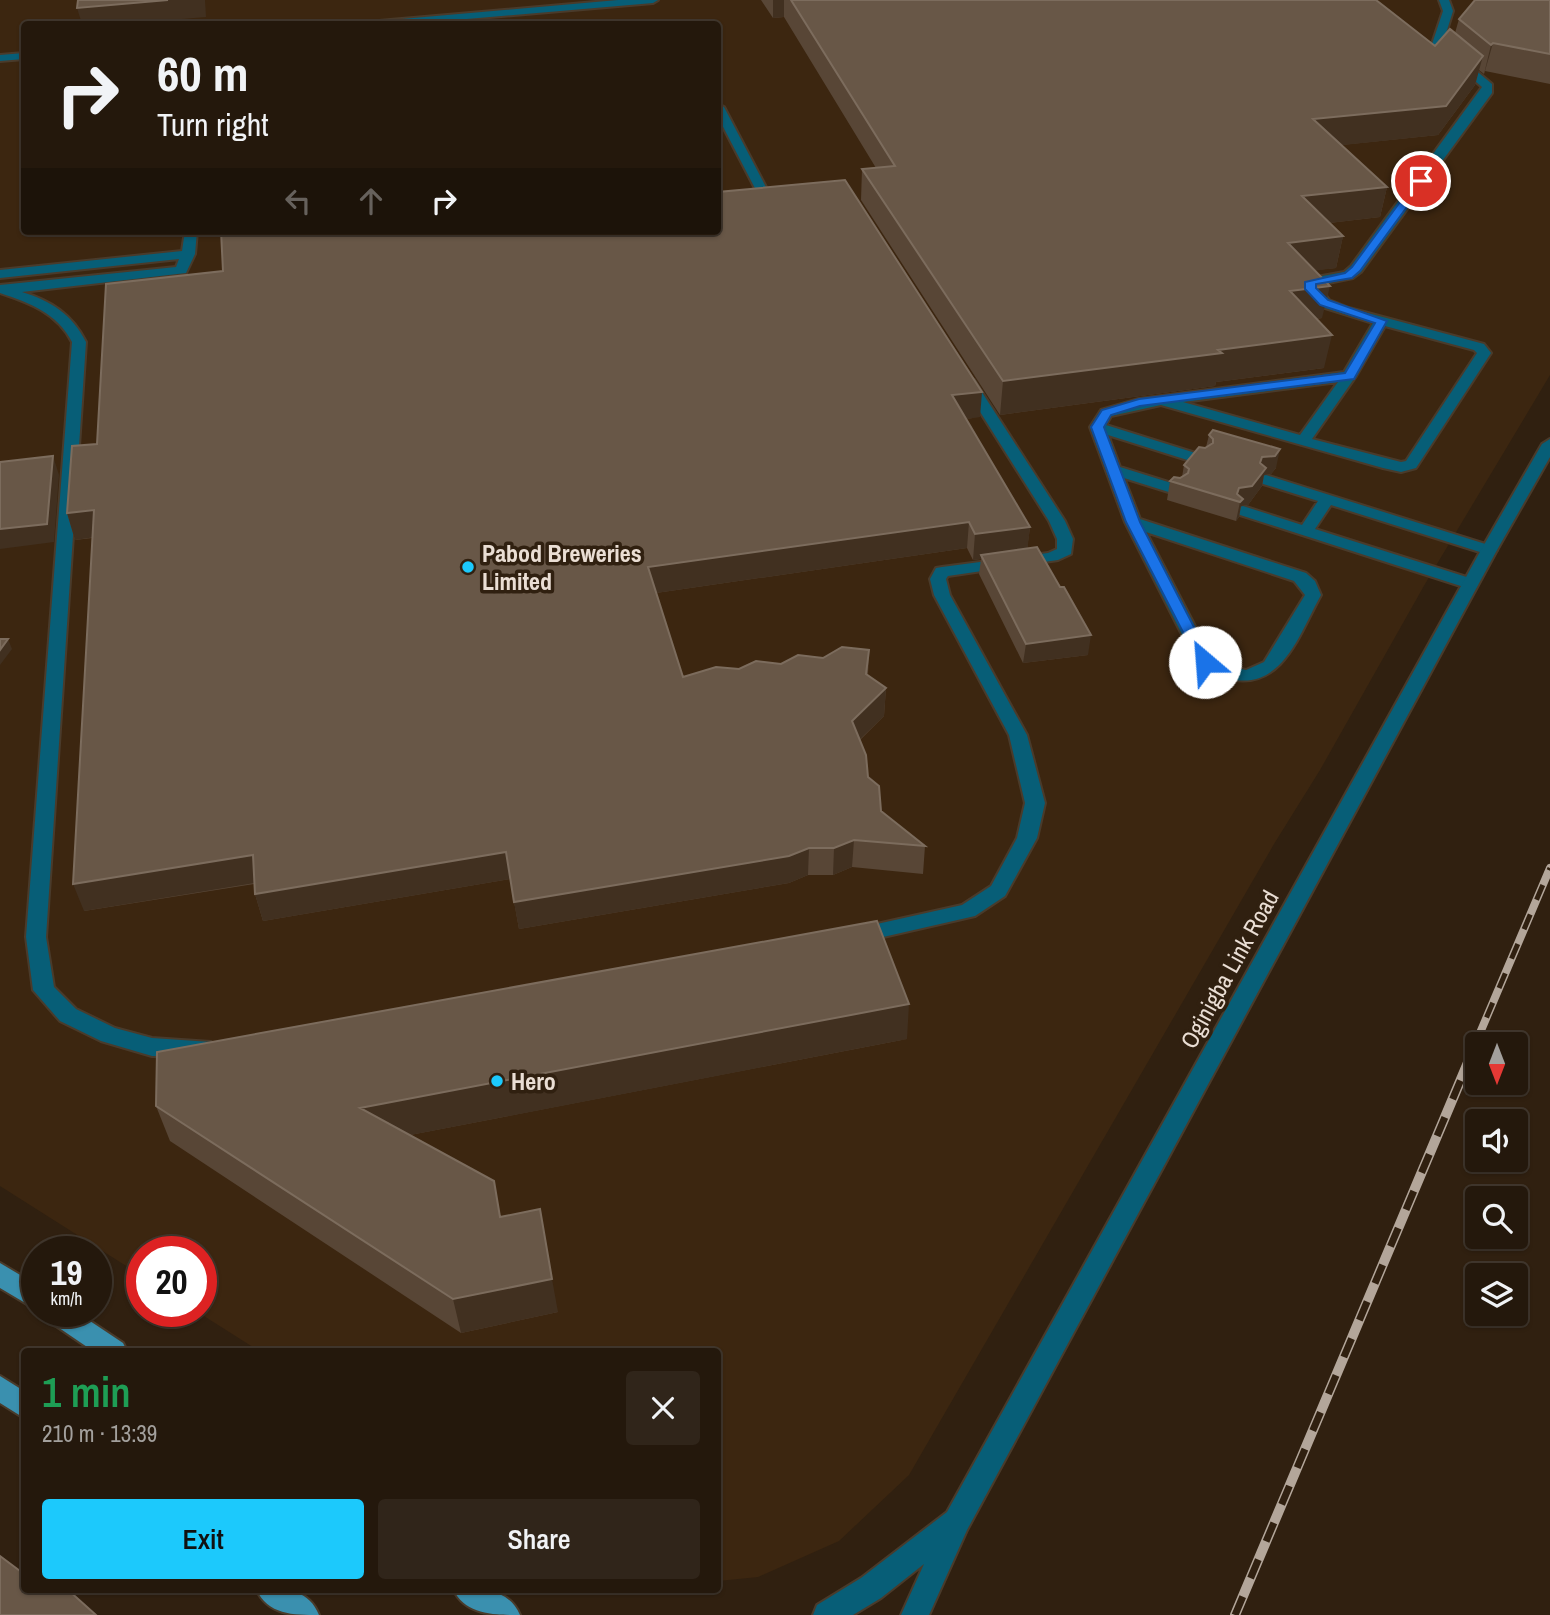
<!DOCTYPE html>
<meta charset="utf-8">
<style>
:root{--surface:#24180c;--page:#30251a;--text:#f1f3f6;--muted:#a3a09d;--line:#41372d;--accent:#1cc9fc}
body{margin:0;font-family:"Archivo Narrow",sans-serif;background:var(--page);color:var(--text);height:100vh;display:flex;flex-direction:column;font-size:26px;white-space:nowrap}
*{box-sizing:border-box;margin:0}
p{font-size:23px;color:var(--muted)}
.icon{flex:none;width:38px;height:38px;fill:none;stroke:currentColor;stroke-width:2;stroke-linecap:round;stroke-linejoin:round}
.map{position:relative;flex:1;overflow:hidden}
.details{position:absolute;left:21px;top:1348px;width:700px;height:245px;display:flex;flex-direction:column;background:var(--surface);border-radius:7px;box-shadow:0 2px 5px #0004,0 0 0 2px var(--line)}
.details>*{flex:none}
.hud{position:absolute;left:21px;top:21px;width:700px;height:214px;border-radius:7px;box-shadow:0 2px 5px #0004,0 0 0 2px var(--line);background:#24180c;color:var(--text);overflow:hidden}
.needle{width:46px;rotate:180deg}
.fabs{position:absolute;left:1465px;top:1032px;display:grid;gap:14px}
.fabs a{display:grid;place-items:center;width:63px;height:63px;border-radius:7px;background:var(--surface);box-shadow:0 2px 5px #0004,0 0 0 2px var(--line);font-size:35px}
.speed{position:absolute;left:21px;top:1236px;display:flex;gap:14px;font-size:35px;font-weight:700;text-align:center}
.speed>*{display:grid;place-content:center;width:91px;height:91px;border-radius:50%;background:var(--surface);box-shadow:0 2px 5px #0004,0 0 0 2px var(--line);line-height:1}
.speed small{font-size:18px;font-weight:400}
.speed .limit{border:10px solid #d22;background:#fff;color:#111}
.pin{position:absolute;display:grid;place-items:center;width:60px;height:60px;color:#fff;margin:-30px;border:4px solid #fff;border-radius:50%;box-shadow:0 2px 7px #0007}
.me{position:absolute;width:77px;margin:-38px;rotate:333deg;stroke-linejoin:round;filter:drop-shadow(0 0 5px #0008)}
.turn{display:flex;align-items:center;gap:24px;height:147px;padding:0 21px;font-size:32px}
.turn .icon{width:91px;height:91px;stroke-width:2.5}
.turn b{display:block;font-size:49px;line-height:60px}
.lanes{display:flex;align-items:center;height:66px;padding:0 21px;background:#0003;justify-content:center;gap:35px;direction:ltr}
.lanes .off{opacity:.35}
.round{display:grid;place-items:center;flex:none;width:74px;height:74px;border-radius:7px;background:var(--page)}
.summary{display:flex;align-items:center;justify-content:space-between;height:119px;padding:0 21px}
h1{font-size:42px;font-weight:600;line-height:52px;color:#1e9e55}
.cta{display:flex;gap:14px;margin-top:auto;padding:14px 21px}
.cta a{flex:1;height:80px;border-radius:7px;background:var(--accent);color:#111;font-size:28px;font-weight:600;line-height:80px;text-align:center}
.cta a+a{background:var(--page);color:var(--text)}
.map>svg:first-child{display:block}
.built{fill:#3c2610;fill-rule:evenodd}
.lines{fill:none;stroke-linecap:round;stroke-linejoin:round}
.service-casing{stroke:#4a3b2b;stroke-width:4}
.minor-casing{stroke:#4a3b2b;stroke-width:4}
.tertiary-casing{stroke:#4a3b2b;stroke-width:4}
.primary-casing{stroke:#4a3b2b;stroke-width:4}
.service{fill:#075e77;fill-rule:evenodd}
.minor{fill:#075e77;fill-rule:evenodd}
.tertiary{fill:#075e77;fill-rule:evenodd}
.primary{fill:#3a90af;fill-rule:evenodd}
.rail-far1-casing{stroke:#b3a69a;stroke-width:8}
.rail-casing{stroke:#b3a69a;stroke-width:10}
.rail-far1{stroke:#302010;stroke-width:5;stroke-dasharray:16;stroke-linecap:butt}
.rail{stroke:#302010;stroke-width:7;stroke-dasharray:20;stroke-linecap:butt}
.wall{fill:#584636}
.shaded-wall{fill:#413020}
.building{fill:#685747;stroke:#7c6c5d;stroke-width:2}
.route{fill:#1a73e8;stroke:#114b97;stroke-width:2}
.poi-dot{fill:#1cc9fc;stroke:#302010;stroke-width:2.5}
.labels{text-anchor:middle;dominant-baseline:central;stroke-width:7;stroke-linejoin:round;paint-order:stroke}
.poi-label{font-size:24px;font-weight:bold;fill:#eaded4;stroke:#302010;text-anchor:start}
.street-label{font-size:24px;fill:#eaded4;stroke:#302010}
</style>
<div class="map">
<svg width="1550" height="1615" viewBox="0 0 1550 1615">
<rect width="100%" height="100%" fill="#302010"/>
<path class="built" d="M0,0H1550V375L1425,584L1320,770L1274,844L909,1475L839,1541L758,1577L718,1581V1351H259L196,1311H201V1251H142V1276L0,1186ZM24,24H718V231H24Z"/>
<g class="lines">
<g class="service-casing">
<path id="service" d="M1439,0H1449L1453,11L1443,43L1492,84V93L1361,272L1353,278L1318,285L1329,300L1349,308L1484,344L1491,353L1416,468L1401,472L1383,468L1161,405L1111,416L1106,425L1205,456L1208,459L1200,464L1108,435L1120,467L1181,486L1183,489L1175,494L1124,478L1140,519L1306,573L1315,581L1321,595C1300,632 1283,691 1230,679C1218,676 1204,672 1196,662L1125,522L1090,427L1101,410L1139,399L1344,372L1373,323L1319,306L1304,289L1306,279L1344,272L1351,266L1482,87L1432,44L1443,11ZM1385,326L1474,350L1477,353L1406,461L1401,462L1312,439L1356,376ZM1338,382L1300,435L1183,402ZM1146,532L1294,581L1305,595L1264,662L1246,670L1226,666L1212,659Z
M718,104L724,107L768,191L787,195V201H772L759,196L718,117Z
M185,231H197L195,254L186,273L22,292C51,301 72,314 86,342L46,937L54,987L76,1009L115,1028L152,1038L211,1042L214,1048L211,1054L203,1057L152,1056L101,1041L60,1021L33,990L26,937L72,342C57,313 30,303 0,293V285L176,267L179,259L0,278V270L182,251Z
M967,376L974,380L1065,521L1073,539L1071,554L1058,560L948,576L946,579L950,595L1027,735L1045,803L1037,838L1005,896L975,916L857,943L850,940L847,935L850,930L962,905L991,886L1017,838L1025,803L1009,735L934,595L930,579L936,568L942,567L1048,553L1057,549V539L1049,521L960,380Z
M1266,475L1495,547L1497,550L1489,555L1483,553L1331,505L1315,529L1476,580L1478,584L1476,588L1470,589L1237,514L1235,511L1237,508L1243,506L1302,525L1318,501L1260,483L1258,480L1260,477Z"/>
</g>
<g class="minor-casing">
<path id="minor" d="M618,0H658L653,3L409,24H374L379,21Z
M24,53V59L0,61V55Z"/>
</g>
<g class="tertiary-casing">
<path id="tertiary" d="M1550,439V457L1497,550L967,1530L929,1615H901L924,1564L881,1598L853,1615H813L817,1605L861,1578L947,1512L1481,550L1542,444Z"/>
</g>
<g class="primary-casing">
<path id="primary" d="M0,1263L37,1285V1310L0,1288Z
M43,1311H75L123,1343L127,1351H93L46,1319Z
M0,1376L24,1391V1418L0,1403Z
M256,1589C282,1589 308,1587 319,1615C293,1615 268,1615 256,1589Z
M453,1589C479,1589 508,1587 520,1615C494,1615 465,1615 453,1589Z"/>
</g>
<use href="#service" class="service"/>
<use href="#minor" class="minor"/>
<use href="#tertiary" class="tertiary"/>
<use href="#primary" class="primary"/>
<g class="rail-far1-casing">
<path id="rail-far1" d="M1474,1047L1550,868"/>
</g>
<g class="rail-casing">
<path id="rail" d="M1235,1615L1475,1046"/>
</g>
<use href="#rail-far1" class="rail-far1"/>
<use href="#rail" class="rail"/>
</g>
<path class="wall" d="M761,0H1376L1435,46L1455,33L1459,19L1550,0V84L1485,71L1484,74L1479,70L1475,85L1438,135L1341,145L1387,187L1380,217L1329,223L1343,236L1336,268L1315,270L1322,318L1316,319L1324,368L1216,382L1215,386L1000,415L861,200L862,169L876,168L784,17L773,18Z
M980,417L966,419L1030,527L1027,549L1088,655L1023,663L979,574L981,559L973,560L967,548L656,593L683,677L781,664L869,650L868,675L886,688L884,716L860,740L868,777L881,811L925,846L923,874L852,867L833,875H808L789,883L519,929L510,879L263,921L255,894L254,884L84,911L92,538L75,540L67,513Z
M1209,435L1276,468L1271,474L1264,475L1262,486L1248,505L1241,506L1239,517L1236,521L1167,500L1170,481L1182,477L1184,465L1206,447Z
M907,1039L410,1135L558,1312L461,1333L170,1141L156,1106Z"/>
<path class="shaded-wall" d="M168,0H205L206,17L123,24H82L77,8Z
M773,0H784V17L773,18Z
M1493,43L1485,71L1484,74L1491,45Z
M1483,56L1475,85L1438,135L1306,149L1313,119Z
M1387,187L1380,217L1296,227L1302,196Z
M1343,236L1336,268L1281,275L1288,243Z
M1330,286L1322,318L1283,323L1290,291Z
M1332,335L1324,368L1216,382L1215,386L1000,415L1003,381L1218,350Z
M982,392L980,417L950,421L952,395Z
M1280,449L1276,468L1271,474L1264,475L1262,486L1248,505L1241,506L1239,517L1236,521L1240,502L1235,501L1239,488L1262,457Z
M53,456L59,475L54,542L0,549V529Z
M94,510L102,536L75,540L67,513Z
M969,522L967,548L649,594L648,567Z
M1030,527L1027,553L981,555V559L973,560L975,534Z
M1091,635L1088,655L1023,663L1026,644Z
M8,639L12,649L0,665V650Z
M886,688L884,716L851,748L852,721Z
M854,840L852,867L833,875L834,848Z
M809,848L808,875L789,883L519,929L514,902Z
M506,852L510,879L263,921L255,894Z
M253,855L261,882L84,911L73,884Z
M909,1004L907,1039L369,1143L360,1108Z
M552,1279L558,1312L461,1333L453,1299Z"/>
<path class="building" d="M78,0H168L77,8Z
M791,0H1376L1435,46L1450,29L1483,56L1446,106L1313,119L1387,187L1302,196L1343,236L1288,243L1330,286L1290,291L1332,335L1218,350L1222,353L1003,381L862,169L895,166Z
M1475,0H1550V54L1493,43L1491,45L1459,19Z
M845,180L982,392L952,395L1030,527L975,534L969,522L648,567L683,677L716,667L739,669L756,661L781,664L798,655L823,658L842,647L869,650L866,674L886,688L852,721L866,755L868,777L879,786L881,811L925,846L854,840L834,848H809L789,856L514,902L506,852L255,894L253,855L73,884L94,510L67,513L72,446L97,444L106,284L223,271L221,231H718V192Z
M1213,430L1280,449L1275,456L1262,457L1260,463L1266,468L1252,486L1239,488L1237,494L1243,499L1240,502L1170,481L1174,477L1180,478L1188,473L1189,469L1184,465L1199,447L1205,448L1213,443V439L1209,435Z
M53,456L47,524L0,529V462Z
M1037,547L1060,587H1064L1091,635L1026,644L981,555Z
M0,639H8L0,650Z
M877,921L909,1004L360,1108L494,1181L500,1217L540,1209L552,1279L453,1299L156,1106L157,1052Z
M0,1556L24,1574V1589H45L49,1593L53,1589H67L96,1615H0Z"/>
<path class="route" d="M1417,179L1426,181L1360,271L1352,278L1316,284V288L1328,300L1387,321L1354,379L1140,406L1111,415L1104,427L1140,522L1212,662L1210,665H1200L1126,522L1091,427L1102,410L1139,399L1345,373L1375,323L1320,305L1305,289V282L1345,273L1352,267Z"/>
<g class="poi-dot">
<circle cx="468" cy="567" r="7"/>
<circle cx="497" cy="1081" r="7"/>
</g>
<g class="labels">
<g class="poi-label">
<text x="482" y="553">Pabod Breweries<tspan x="482" dy="28">Limited</tspan></text>
<text x="511" y="1081">Hero</text>
</g>
<g class="street-label">
<text transform="translate(1229 969) rotate(-61)">Oginigba Link Road</text>
</g>
</g>
</svg>
<div class="fabs">
<a><svg class="needle" viewBox="-14 -14 28 28"><path d="M0-13l5 13h-10z" fill="#e53935"/><path d="M0 13l5-13h-10z" fill="#a3a09d"/></svg></a>
<a><svg class="icon" aria-label="sound" viewBox="0 0 24 24"><path d="M4 9h4l5-4v14l-5-4H4zM17 9q2 3 0 6"/></svg></a>
<a><svg class="icon" aria-label="search" viewBox="0 0 24 24"><circle cx="10" cy="10" r="6"/><path d="M15 15l6 6"/></svg></a>
<a><svg class="icon" aria-label="layers" viewBox="0 0 24 24"><path d="M12 4l9 5-9 5-9-5zM3 14l9 5 9-5"/></svg></a>
</div>
<div class="speed"><div>19<small>km/h</small></div><div class="limit">20</div></div>
<div class="pin" style="left:1421px;top:181px;background:#d93025"><svg class="icon" aria-label="arrive" viewBox="0 0 24 24"><path d="M6 21V4h12l-3 4 3 4H6"/></svg></div>
<svg class="me" style="left:1205px;top:662px" viewBox="-20 -20 40 40"><circle r="19" fill="#fff"/><path d="M0-13L10 11 0 6-10 11z" fill="#1a73e8"/></svg>
<div class="hud">
<div class="turn"><svg class="icon" aria-label="right" viewBox="0 0 24 24"><path d="M7 20v-9h11M14 6l5 5-5 5"/></svg><div><b>60 m</b>Turn right</div></div>
<div class="lanes"><svg class="icon off" aria-label="left" viewBox="0 0 24 24"><path d="M17 20v-9H6M10 6l-5 5 5 5"/></svg><svg class="icon off" aria-label="ahead" viewBox="0 0 24 24"><path d="M12 20V5M6 11l6-6 6 6"/></svg><svg class="icon" aria-label="right" viewBox="0 0 24 24"><path d="M7 20v-9h11M14 6l5 5-5 5"/></svg></div>
</div>
<section class="details">
<div class="summary"><div><h1>1 min</h1><p>210 m · 13:39</p></div><a class="round"><svg class="icon" aria-label="close" viewBox="0 0 24 24"><path d="M6 6l12 12M18 6L6 18"/></svg></a></div>
<div class="cta"><a>Exit</a><a>Share</a></div>
</section>
</div>
